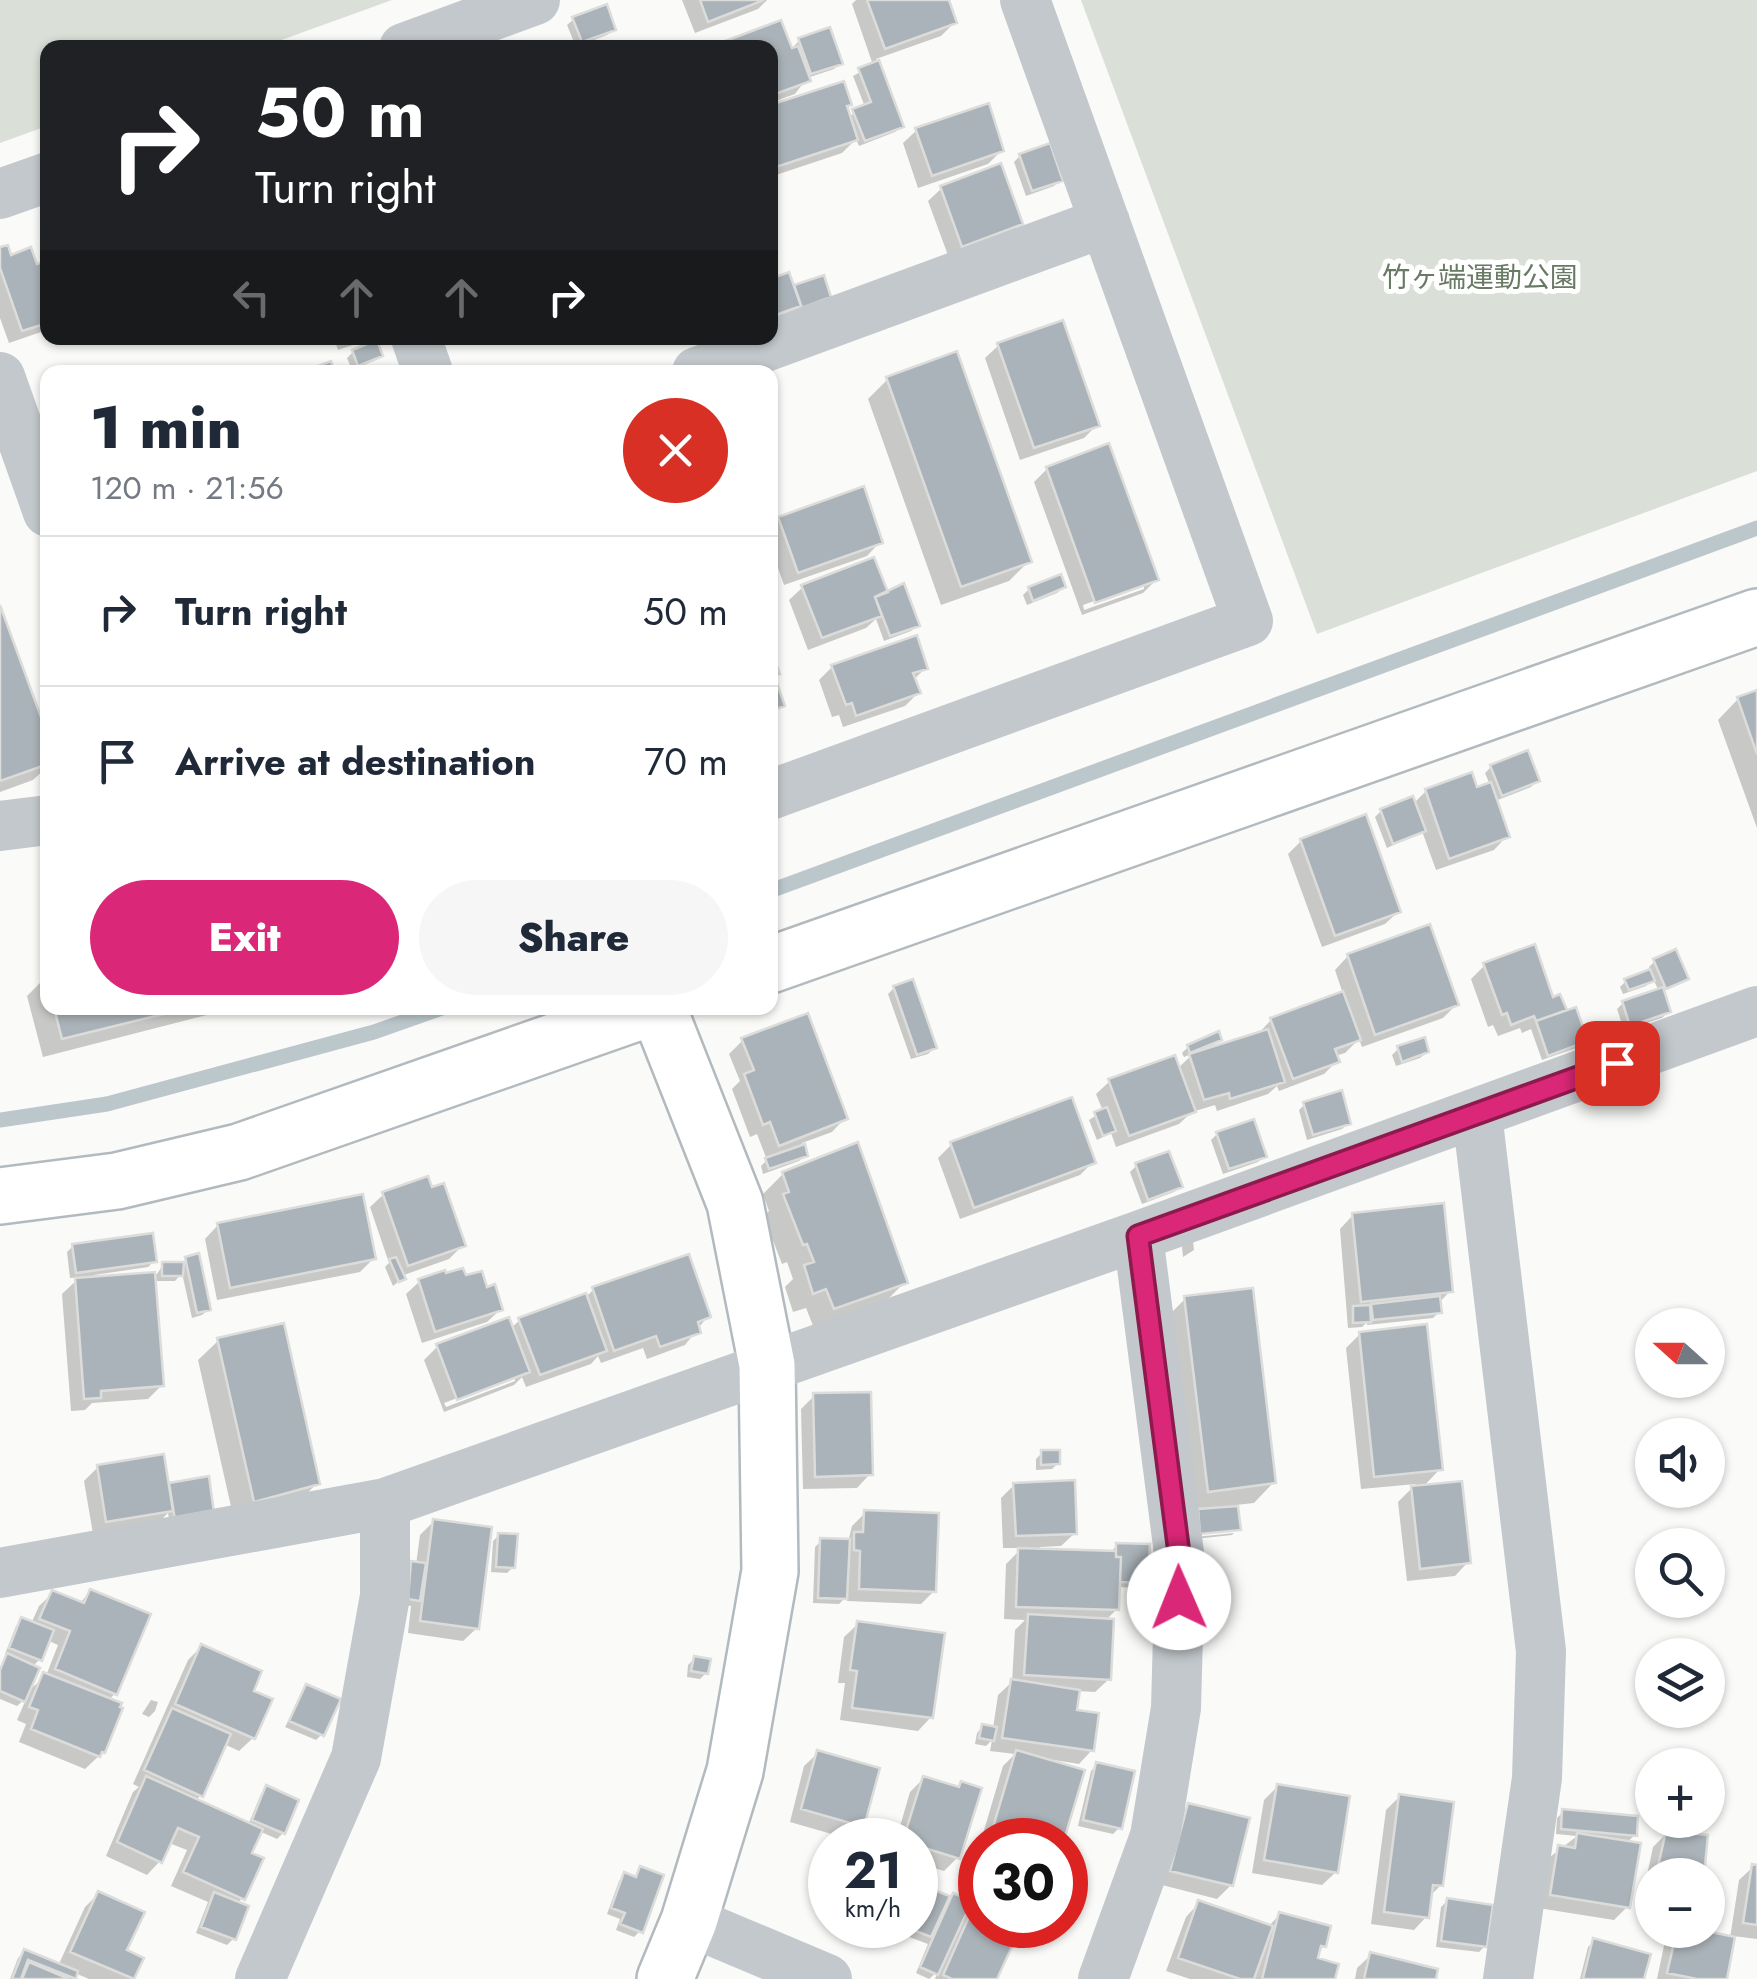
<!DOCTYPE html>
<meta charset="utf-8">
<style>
:root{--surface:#fff;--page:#f6f6f7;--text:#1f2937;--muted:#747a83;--line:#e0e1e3;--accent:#db2777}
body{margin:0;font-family:Jost,"Noto Sans JP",sans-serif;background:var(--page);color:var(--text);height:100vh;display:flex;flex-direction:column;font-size:38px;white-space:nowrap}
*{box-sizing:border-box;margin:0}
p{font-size:32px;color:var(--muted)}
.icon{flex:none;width:55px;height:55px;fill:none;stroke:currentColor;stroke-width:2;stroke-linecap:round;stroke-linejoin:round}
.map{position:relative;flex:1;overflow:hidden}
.drawer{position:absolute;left:40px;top:365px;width:738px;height:650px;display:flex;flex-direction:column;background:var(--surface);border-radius:20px;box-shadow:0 2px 8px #0004}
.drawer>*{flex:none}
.hud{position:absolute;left:40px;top:40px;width:738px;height:305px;border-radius:20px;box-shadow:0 2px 8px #0004;background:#202124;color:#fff;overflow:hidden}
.needle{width:65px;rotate:291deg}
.controls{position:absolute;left:1635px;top:1308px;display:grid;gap:20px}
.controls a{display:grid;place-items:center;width:90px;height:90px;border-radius:50%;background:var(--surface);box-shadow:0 2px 8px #0004;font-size:50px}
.speed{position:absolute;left:808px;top:1818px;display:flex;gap:20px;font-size:50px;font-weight:700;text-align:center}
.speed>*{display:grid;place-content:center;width:130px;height:130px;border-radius:50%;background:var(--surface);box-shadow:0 2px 8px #0004;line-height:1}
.speed small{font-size:25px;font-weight:400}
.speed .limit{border:15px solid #d22;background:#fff;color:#111}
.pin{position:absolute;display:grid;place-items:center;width:85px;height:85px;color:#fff;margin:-42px;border-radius:20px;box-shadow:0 5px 15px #0006}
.me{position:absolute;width:110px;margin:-55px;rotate:359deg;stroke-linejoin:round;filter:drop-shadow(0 0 8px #0008)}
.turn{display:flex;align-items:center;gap:35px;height:210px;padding:0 50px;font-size:45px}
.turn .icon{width:130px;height:130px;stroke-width:2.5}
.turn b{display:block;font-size:70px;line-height:85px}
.lanes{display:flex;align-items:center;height:95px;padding:0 50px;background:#0003;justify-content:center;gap:50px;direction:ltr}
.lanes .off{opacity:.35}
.round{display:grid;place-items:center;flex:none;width:105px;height:105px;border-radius:52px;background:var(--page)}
.head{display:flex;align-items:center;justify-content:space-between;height:170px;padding:0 50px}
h1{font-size:60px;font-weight:800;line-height:75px}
.cta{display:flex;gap:20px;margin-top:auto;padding:20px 50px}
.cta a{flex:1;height:115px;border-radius:60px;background:var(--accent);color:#fff;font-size:40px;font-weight:800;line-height:115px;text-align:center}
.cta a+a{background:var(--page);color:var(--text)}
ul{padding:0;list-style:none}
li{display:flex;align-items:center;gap:30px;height:150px;padding:0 50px;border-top:2px solid var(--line)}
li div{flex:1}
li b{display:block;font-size:38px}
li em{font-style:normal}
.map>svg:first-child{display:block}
.green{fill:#dadfd7}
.shadow{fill:#0003;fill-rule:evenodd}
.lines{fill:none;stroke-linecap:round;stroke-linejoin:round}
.stream{stroke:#bbc7cb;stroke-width:15}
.building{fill:#aab3b9;stroke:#dcdcda;stroke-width:2.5}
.secondary-casing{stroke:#b3babf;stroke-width:60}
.street{stroke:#c3c8cc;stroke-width:50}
.secondary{stroke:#fff;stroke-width:55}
.route-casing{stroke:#8e194d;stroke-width:25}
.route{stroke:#db2777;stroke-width:18}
.labels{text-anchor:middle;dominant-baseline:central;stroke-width:10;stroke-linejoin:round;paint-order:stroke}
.park-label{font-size:28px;fill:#687a64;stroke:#fff}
</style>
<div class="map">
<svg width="1757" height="1979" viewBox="0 0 1757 1979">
<rect width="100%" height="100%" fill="#fafaf8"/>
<path class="green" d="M0,0H392L262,47L48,48L47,126L0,143Z
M1081,0H1757V471L1317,634Z"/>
<path class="shadow" d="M682,0H767L758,9L695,33Z
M856,0H946L954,23L941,36L876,59L901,126L895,132L859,146L856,139L842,153L770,177V108L849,104L845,108L848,117L865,107L853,76L873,65L852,4Z
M574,19L613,29L607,35L576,47L567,25Z
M780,23L790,52L795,50L794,46L800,40L840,63L834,69L807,78L795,94L770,103V48H716Z
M566,42L568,48H549Z
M917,130L1001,151L988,164L918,188L903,143Z
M1020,156L1060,180L1054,186L1026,196L1014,162Z
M942,188L1020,224L1007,237L949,258L928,201Z
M0,250L9,258L35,267L48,263V325L41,332L9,343L0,318Z
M334,338H373L338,350Z
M999,345L1097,425L1084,438L1020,460L985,358Z
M353,352L380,355L374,361L352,370L347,358Z
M888,379L1029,561L1009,581L941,605L868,399Z
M1047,469L1156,580L1143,593L1082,615L1034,482ZM1144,583V589L1084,610L1083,605Z
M779,519L880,542L867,556L784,585L770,545V528Z
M803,587L886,594L917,625L911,631L884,641L876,619L866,628L808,650L789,600Z
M1063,587L1057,593L1027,605L1023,595L1029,589Z
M0,613L48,744V766L33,780L0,792Z
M832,667L926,668L913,680L918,693L905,706L843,727L839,715L832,717L819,680Z
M1757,693V828L1718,720L1738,699Z
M1491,767L1537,780L1531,787L1495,801L1507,836L1494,850L1436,870L1422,831L1387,848L1375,817L1381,811L1413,804L1426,791L1476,790L1490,785L1485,773Z
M1301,841L1399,911L1385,924L1322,947L1288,854Z
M1348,956L1456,1005L1443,1018L1362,1047L1359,1039L1345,1053L1335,1056L1337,1061L1324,1074L1279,1091L1277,1086L1268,1094L1217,1111L1215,1105L1192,1112L1179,1124L1116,1147L1111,1133L1097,1140L1089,1120L1103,1111L1096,1094L1110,1081L1177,1069L1194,1053L1184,1057L1182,1053L1188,1047L1219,1039L1208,1050L1257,1035L1271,1020L1343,994L1335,970Z
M1655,961L1686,978L1662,992L1668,1012L1662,1018L1624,1030L1617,1009L1623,1003L1659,991L1653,979L1646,986L1623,994L1620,987L1626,981L1650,971L1649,967Z
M1485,965L1552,1000L1564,1009L1557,1016L1585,1041L1579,1047L1542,1060L1531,1029L1522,1033L1520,1028L1498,1036L1493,1025L1488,1027L1471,979Z
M48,975V1008H234L43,1057L27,996Z
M894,988L934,1048L928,1054L911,1059L888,994Z
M743,1040L845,1118L832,1132L802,1143L805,1155L799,1161L763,1174L761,1166L767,1160L757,1134L750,1137L732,1089L740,1081L729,1054Z
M1398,1049L1427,1052L1420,1058L1396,1066L1392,1055Z
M1071,1100L1093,1162L1080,1175L960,1219L938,1158L951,1145Z
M1305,1104L1348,1123L1342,1129L1307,1140L1299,1110Z
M1217,1134L1264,1156L1258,1162L1223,1174L1211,1140Z
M1136,1166L1180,1186L1174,1192L1142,1204L1130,1172Z
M783,1174L905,1282L885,1302L814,1328L806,1308L793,1312L785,1287L793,1279L787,1262L782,1264L764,1217L769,1211L763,1194Z
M384,1194L463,1245L449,1259L401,1276L403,1278L393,1286L385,1267L389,1263L370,1207Z
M1353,1215L1450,1291L1438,1304L1439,1312L1433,1318L1367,1325V1322L1362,1327L1348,1328L1340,1229Z
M218,1225L373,1259L360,1272L217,1300L205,1239Z
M1188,1241H1193L1194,1250L1183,1257L1182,1247Z
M73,1246L154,1261L148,1267L94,1275L95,1279L157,1274L163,1265L182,1264L187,1259L209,1309L202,1315L192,1318L182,1273L175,1281H153L162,1385L148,1399L92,1403L85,1410L71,1411L62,1294L80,1277L70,1278L67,1252Z
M464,1279L486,1290L501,1309L487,1322L422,1343L406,1294L420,1281Z
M594,1289L708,1316L685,1345L647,1359L643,1348L601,1363L598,1356L591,1364L526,1387L522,1377L514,1385L444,1412L424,1360L437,1347L511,1328L520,1320L588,1295ZM515,1376V1381L446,1407L444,1403Z
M1186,1298L1274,1482L1254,1503L1236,1505L1238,1529L1235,1532V1528L1189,1511L1165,1319Z
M1360,1334L1440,1469L1422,1488L1468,1562L1455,1576L1407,1581L1398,1502L1416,1484L1361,1489L1346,1348Z
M219,1340L317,1483L297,1504L234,1520L198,1360Z
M814,1396L870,1474L857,1488L803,1489L801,1409Z
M1042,1453L1058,1463L1052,1469L1036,1470V1459Z
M98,1467L167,1488L170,1485L212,1512L170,1525L168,1513L157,1524L93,1534L84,1481Z
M1014,1485L1075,1533L1061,1546L1040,1547V1551L1111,1552L1117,1545L1146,1582L1140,1588L1117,1587V1609L1105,1621L1109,1679L1095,1692L1078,1691L1074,1712L1092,1750L1079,1764L1054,1760L1062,1840L982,1837L1003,1766L1015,1754L990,1751L992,1740L986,1746L975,1744L977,1733L983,1726L993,1728L998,1695L1012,1682L1015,1630L1025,1620L1004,1619L1006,1564L1022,1548H1003L1001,1498Z
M865,1513L934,1591L921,1604L847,1601V1596L839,1604L813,1603L815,1547L821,1541L848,1542L852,1526Z
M434,1521L477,1628L463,1641L408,1633L411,1606L403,1605L406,1570L412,1564L416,1565L420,1535Z
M1234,1533L1232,1535L1195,1539V1537Z
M499,1535L513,1567L507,1573L491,1572L493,1541Z
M90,1592L147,1615L115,1694L108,1700L103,1752L85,1769L19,1742L26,1724L17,1720L27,1697L17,1706L0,1699V1667L8,1656L5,1654L16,1626L22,1620L31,1624L39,1606L53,1593L79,1604ZM47,1640L58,1645L46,1676L28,1691L32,1667L40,1659Z
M858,1624L931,1717L918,1731L840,1720L845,1683H838L844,1637Z
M201,1647L251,1692L253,1738L239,1751L224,1744L201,1795L195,1801L248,1825L261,1794L267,1788L283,1833L277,1839L259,1831L249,1854L233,1939L227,1945L196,1933L208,1902L171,1886L187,1850L169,1843L160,1861L147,1875L106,1856L133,1792L139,1787L133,1784L188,1660Z
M694,1659L706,1673L700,1679L687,1677L688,1665Z
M307,1687L322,1734L316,1740L285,1727Z
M151,1700L158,1702L155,1711L149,1717L142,1714Z
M818,1753L862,1825L849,1839L790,1822L804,1766Z
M1097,1765L1119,1828L1113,1834L1078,1826L1091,1771Z
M923,1779L957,1789L962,1784L957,1858L944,1871L915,1862V1840H896L910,1792Z
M1278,1786L1336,1872L1322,1885L1252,1873L1264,1800Z
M1400,1796L1441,1885L1429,1897L1427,1916L1414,1930L1371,1924L1386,1810Z
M1188,1805L1231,1885L1217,1899L1158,1884L1175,1819Z
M1563,1812L1635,1835L1626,1843L1627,1907L1614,1920L1538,1908L1545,1861L1577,1836L1556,1834L1557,1818Z
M1667,1833L1702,1875H1652V1922L1638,1918L1653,1847Z
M980,1844V1886L966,1882Z
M1753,1867L1757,1868V1939L1733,1936L1725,1979H1657L1665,1941L1676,1930L1730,1938L1739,1880Z
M640,1869V1931L634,1937L616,1930L620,1919L607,1914L619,1881L625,1875L633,1879Z
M932,1892L950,1899L953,1895L961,1919L977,1904L980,1905V1925H1019L995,1979H935L938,1971L929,1979L916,1973L928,1944L909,1937L926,1898Z
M98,1894L124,1952L141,1959L131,1979H89L75,1973L72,1979H10L18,1958L24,1952L58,1966L85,1907Z
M1447,1901L1485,1946L1479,1952L1436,1947L1441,1907Z
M1199,1903L1268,1927L1280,1914L1323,1946L1315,1960L1332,1979H1190L1166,1971L1186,1917Z
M1594,1941L1641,1979H1580L1588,1947Z
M1371,1955L1433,1979H1355L1357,1968Z"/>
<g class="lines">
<path class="stream" d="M770,891L1757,528
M0,1120L107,1104L374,1032L442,1008"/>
</g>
<path class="building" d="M700,0H764L708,22Z
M867,0H949L957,23L885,49Z
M607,4L616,30L582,42L572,17Z
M781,20L792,48L798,46L811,81L770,96V48L715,45Z
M830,27L843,64L811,74L798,38Z
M879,60L904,127L865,141L852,109L871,102L858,68Z
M844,81L852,105L847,106L858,140L770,169V105Z
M989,103L1004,151L932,176L915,128Z
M1050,143L1063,181L1032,191L1019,154Z
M1001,163L1023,224L962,247L940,186Z
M8,245L11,255L31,247L37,264L48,260V323L22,331L0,268V247Z
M789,272L801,306L770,317V279Z
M824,275L831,297L802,308L794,285Z
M1063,320L1100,426L1034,448L997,343Z
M377,340L383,356L358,366L352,350Z
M957,351L1032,562L961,587L886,377Z
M331,361L335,372H301Z
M1109,443L1159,580L1095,603L1046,467Z
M864,486L883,543L798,573L778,517Z
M874,557L888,592L875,597L882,616L822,638L801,585Z
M1061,574L1066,587L1033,601L1028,587Z
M904,583L920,626L890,636L875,597Z
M0,605L48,736V764L0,781Z
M917,635L928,669L913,673L921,693L856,716L852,703L846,705L831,665Z
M770,647L780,674L774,675L785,706L770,711Z
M1757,690V754L1737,697Z
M1528,750L1540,781L1502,796L1490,765Z
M1472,772L1477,787L1491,782L1510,837L1449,859L1425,789Z
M1413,796L1426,831L1393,844L1380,809Z
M1366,814L1401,912L1335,936L1300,839Z
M1430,924L1459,1005L1375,1035L1347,954Z
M1535,944L1553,997L1560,994L1567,1010L1536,1021L1534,1016L1511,1025L1507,1013L1502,1015L1483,963Z
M1676,949L1689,979L1666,989L1653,959Z
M1650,969L1655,981L1629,990L1624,979Z
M913,979L937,1048L917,1055L893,986Z
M1663,987L1671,1012L1630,1026L1622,1001Z
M1343,991L1361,1040L1335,1049L1340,1062L1293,1079L1270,1018Z
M1576,1007L1588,1041L1548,1056L1536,1021Z
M54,1008H188L62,1039Z
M808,1013L848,1119L779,1146L770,1122L763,1125L744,1074L754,1070L741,1038Z
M1268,1029L1285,1082L1230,1099L1229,1093L1204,1100L1189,1054Z
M1219,1031L1222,1040L1190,1053L1187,1045Z
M1425,1037L1429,1052L1402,1062L1397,1046Z
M1175,1055L1196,1112L1129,1136L1108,1079Z
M1342,1090L1351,1124L1313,1135L1303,1102Z
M1072,1097L1096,1163L974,1208L950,1142Z
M1107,1107L1116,1131L1103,1136L1094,1112Z
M1254,1119L1267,1157L1229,1169L1216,1132Z
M858,1142L908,1283L834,1309L826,1289L813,1294L804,1265L814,1262L807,1244L803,1245L783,1194L789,1192L782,1172Z
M805,1144L808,1156L769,1169L765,1158Z
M1169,1151L1183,1187L1148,1200L1135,1163Z
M428,1176L432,1187L444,1183L466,1246L408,1266L382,1192Z
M363,1194L376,1259L230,1288L217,1223Z
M1444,1203L1453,1292L1361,1302L1352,1213Z
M153,1233L157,1262L76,1273L72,1244Z
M199,1253L211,1310L197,1313L185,1257Z
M689,1254L711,1317L698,1322L701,1333L660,1347L656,1336L614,1351L592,1287Z
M396,1257L406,1279L399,1282L389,1259Z
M162,1262H184L183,1276H162Z
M463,1268L466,1275L482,1271L487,1287L495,1284L503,1310L435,1332L418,1279L445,1270L446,1273Z
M155,1272L164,1386L101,1391V1398L84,1399L75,1278Z
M1253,1288L1276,1483L1208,1492L1184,1296Z
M586,1293L607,1351L540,1375L518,1318Z
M1440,1296L1442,1313L1373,1320L1371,1304Z
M1370,1305L1371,1322L1353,1323V1306Z
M509,1317L530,1372L457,1400L436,1344Z
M284,1323L320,1484L254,1502L217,1338Z
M1427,1324L1443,1470L1374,1477L1359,1332Z
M871,1392L873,1475L815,1477L813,1393Z
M1041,1450H1060V1464L1041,1465Z
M164,1454L173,1511L106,1522L97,1465Z
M209,1476L214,1513L175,1520L169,1483Z
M1075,1480L1077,1534L1016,1536L1013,1483Z
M1462,1481L1471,1563L1420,1569L1411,1486Z
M1238,1506L1241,1530L1200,1534L1198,1509Z
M864,1510L939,1513L936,1592L859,1589L860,1551L854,1550V1532H863Z
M433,1519L492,1527L479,1629L420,1621Z
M498,1533L518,1534L515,1568L496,1567Z
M820,1538L850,1539L847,1599L818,1598Z
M1116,1543L1150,1544L1148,1583L1120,1582L1121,1557H1116Z
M1018,1548L1116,1551V1557H1121L1119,1610L1016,1607Z
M411,1561L426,1563L420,1601L408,1599Z
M90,1589L151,1614L117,1695L55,1669L70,1631L39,1619L52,1590L84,1603Z
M1028,1614L1114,1619L1111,1680L1024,1675Z
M21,1617L54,1630L42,1661L9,1648Z
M857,1621L945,1633L933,1718L852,1708L857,1671L850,1670Z
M201,1644L262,1671L254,1691L273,1699L255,1739L175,1704Z
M7,1653L40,1668L25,1702L0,1691V1670Z
M694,1656L711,1659L708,1674L691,1671Z
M43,1672L122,1703L120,1707L123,1708L105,1753L102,1752L100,1757L31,1729L38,1710L29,1707Z
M1011,1679L1080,1690L1077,1710L1099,1713L1094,1751L1002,1738Z
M306,1684L341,1699L324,1736L289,1721Z
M172,1708L231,1734L203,1797L144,1770Z
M982,1724L997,1727L994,1741L979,1738Z
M817,1750L880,1768L864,1827L801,1809Z
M1016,1750L1085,1770L1064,1840H1049L994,1824Z
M1096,1762L1135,1771L1122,1829L1083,1820Z
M146,1776L263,1829L252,1853L264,1858L245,1900L183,1872L199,1837L178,1828L162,1863L117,1842Z
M923,1776L959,1787L961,1781L982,1788L960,1859L915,1845V1840H903Z
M1277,1784L1350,1796L1338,1873L1264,1860Z
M266,1785L299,1800L285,1834L252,1820Z
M1399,1794L1454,1802L1443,1886L1433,1885L1429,1918L1384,1912Z
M1188,1803L1250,1818L1233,1886L1170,1871Z
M1562,1809L1638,1816L1637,1836L1561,1829Z
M1666,1831L1708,1835L1704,1875H1656Z
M1577,1833L1641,1843L1630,1908L1550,1895L1558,1845L1575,1848Z
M1752,1864L1757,1865V1925L1743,1923Z
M640,1866L664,1875L643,1933L620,1924L625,1913L611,1908L624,1872L636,1877Z
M931,1889L950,1896L931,1937L913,1930Z
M98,1891L145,1912L127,1950L144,1958L134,1979L70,1952Z
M214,1892L249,1906L236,1940L201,1927Z
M953,1893L972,1901L938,1975L920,1967Z
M1447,1898L1493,1905L1487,1947L1441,1941Z
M1198,1900L1273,1926L1254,1979H1240L1178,1958Z
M976,1901L980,1902V1925H1022L997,1979H952L943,1975Z
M1279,1912L1331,1926L1326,1947L1321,1946L1318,1958L1339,1964L1335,1979H1262Z
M1677,1930H1702L1735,1937L1727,1979H1697L1667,1973Z
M1593,1938L1651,1954L1644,1979H1583Z
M24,1949L78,1971L76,1979L28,1960L21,1979H12Z
M1370,1952L1438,1969L1436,1979H1364Z
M29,1962L69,1979H22Z"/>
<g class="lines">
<g class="secondary-casing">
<path id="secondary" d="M770,965L1757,617
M658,1008L735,1203L767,1365L770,1571L735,1771L689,1921L665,1979
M0,1196L117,1181L239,1152L650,1008"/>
</g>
<path class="street" d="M404,48L535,0
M0,194L48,177
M416,338L428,372
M697,372L1105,222
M0,377L48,512
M770,795L1248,621L1025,0
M0,826L48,820
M1477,1114L1541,1651L1537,1778L1508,1979
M0,1573L385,1503L1138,1236L1757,1011
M689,1921L827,1979
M260,1979L356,1758L385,1596V1503
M1103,1979L1155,1836L1176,1708L1180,1561L1138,1236"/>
<use href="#secondary" class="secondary"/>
</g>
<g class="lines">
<g class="route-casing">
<path id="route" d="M1179,1598L1180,1561L1138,1236L1617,1063"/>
</g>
<use href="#route" class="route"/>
</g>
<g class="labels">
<g class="park-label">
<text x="1480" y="277">竹ヶ端運動公園</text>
</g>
</g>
</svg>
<div class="controls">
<a><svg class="needle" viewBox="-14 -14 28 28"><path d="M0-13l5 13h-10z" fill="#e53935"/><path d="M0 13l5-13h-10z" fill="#747a83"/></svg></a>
<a><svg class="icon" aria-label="sound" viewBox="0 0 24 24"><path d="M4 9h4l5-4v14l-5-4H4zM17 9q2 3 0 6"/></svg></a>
<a><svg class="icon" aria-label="search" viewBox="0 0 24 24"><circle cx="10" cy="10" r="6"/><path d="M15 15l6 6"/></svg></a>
<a><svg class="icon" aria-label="layers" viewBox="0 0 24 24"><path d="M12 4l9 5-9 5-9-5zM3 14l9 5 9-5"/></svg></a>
<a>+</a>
<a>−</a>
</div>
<div class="speed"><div>21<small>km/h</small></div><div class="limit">30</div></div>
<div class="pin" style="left:1617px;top:1063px;background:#d93025"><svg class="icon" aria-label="arrive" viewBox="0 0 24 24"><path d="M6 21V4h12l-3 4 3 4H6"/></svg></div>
<svg class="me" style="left:1179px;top:1598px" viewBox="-20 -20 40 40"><circle r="19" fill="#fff"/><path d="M0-13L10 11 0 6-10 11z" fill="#db2777"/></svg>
<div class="hud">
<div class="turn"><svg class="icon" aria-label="right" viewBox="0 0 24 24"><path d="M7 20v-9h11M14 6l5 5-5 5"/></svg><div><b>50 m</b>Turn right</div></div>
<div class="lanes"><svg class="icon off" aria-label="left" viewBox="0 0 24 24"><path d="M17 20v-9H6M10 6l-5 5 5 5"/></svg><svg class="icon off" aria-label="ahead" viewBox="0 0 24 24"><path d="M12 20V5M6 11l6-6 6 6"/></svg><svg class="icon off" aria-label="ahead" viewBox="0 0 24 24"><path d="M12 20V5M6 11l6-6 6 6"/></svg><svg class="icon" aria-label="right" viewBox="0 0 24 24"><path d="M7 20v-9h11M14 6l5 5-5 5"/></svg></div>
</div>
<section class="drawer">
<div class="head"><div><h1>1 min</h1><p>120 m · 21:56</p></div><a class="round" style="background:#d93025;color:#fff"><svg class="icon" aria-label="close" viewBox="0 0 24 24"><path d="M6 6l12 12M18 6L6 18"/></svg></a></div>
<ul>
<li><svg class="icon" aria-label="right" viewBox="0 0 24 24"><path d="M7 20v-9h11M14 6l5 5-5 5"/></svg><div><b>Turn right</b></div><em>50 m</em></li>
<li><svg class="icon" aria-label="arrive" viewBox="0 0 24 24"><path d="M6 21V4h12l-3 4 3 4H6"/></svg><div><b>Arrive at destination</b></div><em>70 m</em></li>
</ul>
<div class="cta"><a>Exit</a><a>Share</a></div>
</section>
</div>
